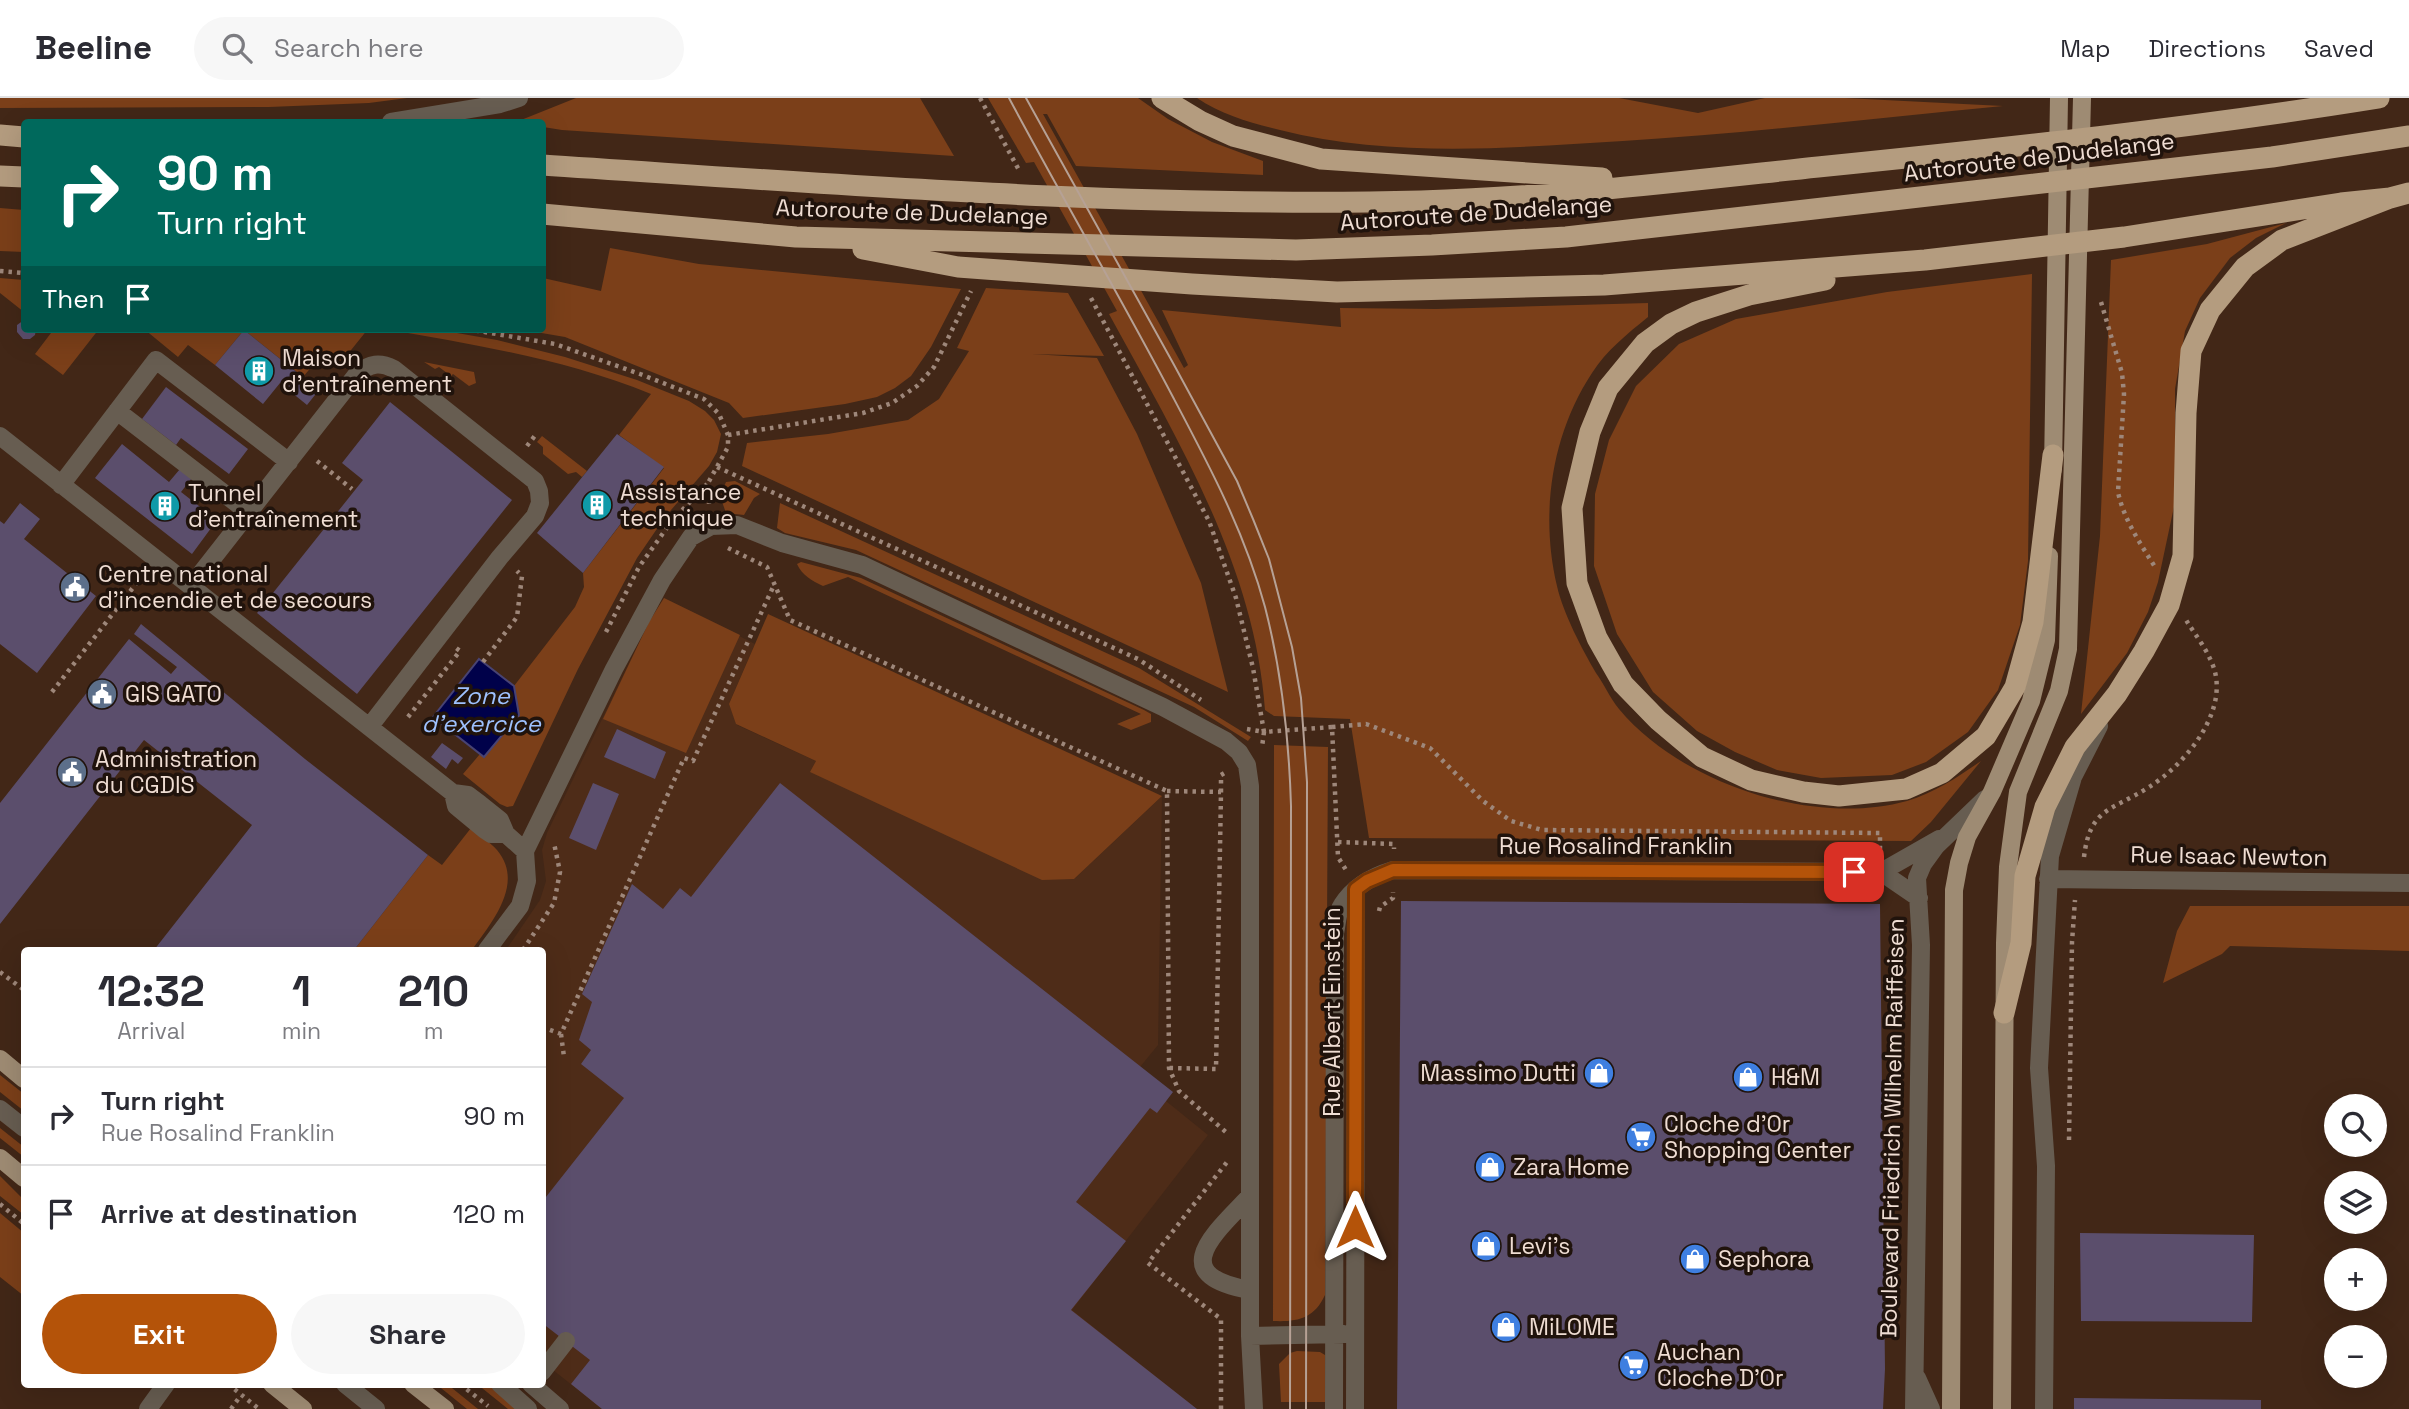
<!DOCTYPE html>
<meta charset="utf-8">
<style>
:root{--surface:#fff;--page:#f7f7f7;--text:#2b2b33;--muted:#7c7c81;--line:#e1e1e2;--accent:#b45309}
body{margin:0;font-family:"Space Grotesk",sans-serif;background:var(--page);color:var(--text);height:100vh;display:flex;flex-direction:column;font-size:26px;white-space:nowrap}
*{box-sizing:border-box;margin:0}
p{font-size:23px;color:var(--muted)}
.icon{flex:none;width:38px;height:38px;fill:none;stroke:currentColor;stroke-width:2;stroke-linecap:round;stroke-linejoin:round}
.map{position:relative;flex:1;overflow:hidden}
.drawer{position:absolute;left:21px;top:849px;width:525px;height:441px;display:flex;flex-direction:column;background:var(--surface);border-radius:7px;box-shadow:0 7px 28px #0002}
.drawer>*{flex:none}
.banner{position:absolute;left:21px;top:21px;width:525px;height:214px;border-radius:7px;box-shadow:0 7px 28px #0002;background:#00695c;color:#fff;overflow:hidden}
.fabs{position:absolute;left:2324px;top:996px;display:grid;gap:14px}
.fabs a{display:grid;place-items:center;width:63px;height:63px;border-radius:50%;background:var(--surface);box-shadow:0 7px 28px #0002;font-size:35px}
.pin{position:absolute;display:grid;place-items:center;width:60px;height:60px;color:#fff;margin:-30px;border-radius:14px;box-shadow:0 4px 10px #0006}
.me{position:absolute;width:77px;margin:-38px;rotate:0deg;stroke-linejoin:round;filter:drop-shadow(0 0 5px #0008)}
.turn{display:flex;align-items:center;gap:24px;height:147px;padding:0 21px;font-size:32px}
.turn .icon{width:91px;height:91px;stroke-width:2.5}
.turn b{display:block;font-size:49px;line-height:60px}
.then{display:flex;align-items:center;height:66px;padding:0 21px;background:#0003;gap:14px;font-size:26px}
.eta{display:flex;justify-content:space-evenly;align-items:center;height:119px;text-align:center}
.eta b{font-size:42px;font-weight:700;line-height:49px}
.primary-button{display:flex;gap:14px;margin-top:auto;padding:14px 21px}
.primary-button a{flex:1;height:80px;border-radius:42px;background:var(--accent);color:#fff;font-size:28px;font-weight:700;line-height:80px;text-align:center}
.primary-button a+a{background:var(--page);color:var(--text)}
ul{padding:0;list-style:none}
li{display:flex;align-items:center;gap:21px;height:98px;padding:0 21px;border-top:2px solid var(--line)}
li div{flex:1}
li b{display:block;font-size:26px}
li em{font-style:normal}
header{display:flex;align-items:center;gap:42px;box-sizing:border-box;height:98px;padding:0 35px;background:var(--surface);border-bottom:2px solid var(--line)}
header strong{font-size:33px}
nav{display:flex;gap:38px;margin-inline-start:auto;font-size:24px}
.search{width:490px;height:63px;background:var(--page);display:flex;align-items:center;gap:18px;box-sizing:border-box;padding:0 24px;border-radius:38px;color:var(--muted);font-size:26px}
.map>svg:first-child{display:block}
.built{fill:#4e2c18}
.green{fill:#7b3f19}
.water{fill:#00014a;stroke:#484373;stroke-width:2}
.building{fill:#5b4e6c}
.lines{fill:none;stroke-linecap:round;stroke-linejoin:round}
.path{stroke:#9e877a;stroke-width:4.5;stroke-dasharray:3.5 5;stroke-linecap:butt}
.minor{stroke:#675d51;stroke-width:18}
.major{stroke:#9e8b73;stroke-width:18}
.highway{stroke:#b49c7f;stroke-width:21}
.tram{stroke:#b6a195;stroke-width:2}
.route-casing{stroke:#753606;stroke-width:18}
.route{stroke:#b45309;stroke-width:12}
.labels{text-anchor:middle;dominant-baseline:central;stroke-width:7;stroke-linejoin:round;paint-order:stroke}
.street-label{font-size:23px;fill:#efddd3;stroke:#20130c}
.poi-label{font-size:23px;fill:#efddd3;stroke:#20130c;text-anchor:start}
.water-label{font-size:24px;font-style:italic;fill:#9ec1fe;stroke:#20130c}
</style>
<header>
<strong>Beeline</strong>
<div class="search"><svg class="icon" aria-label="search" viewBox="0 0 24 24"><circle cx="10" cy="10" r="6"/><path d="M15 15l6 6"/></svg>Search here</div>
<nav><a>Map</a><a>Directions</a><a>Saved</a></nav>
</header>
<div class="map">
<svg width="2409" height="1311" viewBox="0 0 2409 1311">
<rect width="100%" height="100%" fill="#422717"/>
<path class="built" d="M664,500L755,546L729,606L737,627L816,663L811,674L1074,781L1162,698L1158,947L1140,969L1173,994L1166,1003L1208,1037L1072,1212L1197,1311H602L543,1264L542,852H506L540,802L546,783L542,752L547,735L649,524Z"/>
<path class="green" d="M0,0H407L369,5L269,9L0,10Z
M576,0H920L954,58L562,32L543,29L542,24H516Z
M988,0H1138L1168,21L1212,44L1263,63V77L1076,68L1047,16H1043L1184,270L1188,267L1162,212L1341,229L1340,210L1436,211L1648,205V219C1627,236 1606,253 1592,275C1551,337 1540,417 1557,488C1563,515 1582,551 1596,575C1604,586 1610,600 1619,611C1655,654 1708,682 1761,698C1808,711 1860,716 1907,703C1934,695 1958,679 1981,663L1931,724L1911,743L1369,740L1350,621L1274,618L1265,612C1255,468 1176,339 1109,216L1117,213L1034,64L1026,65Z
M1197,0H1619L1698,15L1765,0H1845L2003,8C1877,20 1750,35 1623,43C1509,50 1392,60 1280,32C1251,25 1222,17 1197,0Z
M0,110L24,112V154L0,153Z
M2286,125L2256,140L2230,160L2200,200L2185,233L2175,291V404L2158,484L2148,514L2127,555L2081,616L2100,438L2111,162L2207,146Z
M610,150L699,166L961,191L931,249L911,278L895,290L877,299L845,306L743,320L729,305L565,239L518,231H542L543,180L601,193Z
M2032,176L2028,463L2020,527L1998,592L1968,634L1926,664L1892,677L1821,680L1777,672L1735,654L1697,633L1653,594L1617,536L1594,468L1595,396L1609,342L1636,288L1679,246L1736,221L1887,194Z
M0,180L24,182V214L0,195Z
M986,190L1068,195L1104,258L1032,256L1097,260L1137,336L1201,485L1228,594L742,368L747,345L828,336L908,322L939,301L969,253L957,250Z
M47,231H99L63,277L35,256L51,235Z
M144,231H368L339,267L323,255L303,279L244,232L215,267L188,247L178,259Z
M385,231H434L497,242L565,259L637,282L689,303L705,313L714,322L721,336L717,354L709,368L665,419L637,460L578,571L513,708L507,709L500,706L463,676L480,656L483,659L519,617L514,588L575,509L584,489L583,475L664,370L619,337L651,296C565,261 476,247 385,231Z
M424,264L474,274L476,285L469,288L453,276L451,278L439,269L435,271Z
M542,338L587,373L582,379L576,374L568,376L543,356V349L537,344Z
M735,383L760,396L754,400L744,417L726,415L720,398L726,384Z
M780,405L1139,570L1251,639L1248,643L1194,609L856,452L785,435L777,430Z
M801,464L861,480L1144,612L1151,616V624L1131,632L1117,626L1141,616L848,479L823,488C812,483 802,477 797,466Z
M664,500L740,537L686,655L603,621L649,524Z
M768,516L1162,698L1074,781L1042,782L810,674L816,663L736,626L729,606Z
M1274,647L1328,649L1325,1197C1314,1221 1297,1224 1273,1223Z
M471,730C479,737 490,744 497,752C525,785 492,824 472,852H354L428,757L442,767Z
M2190,808H2409V853L2230,848L2222,856L2163,885L2177,833Z
M0,977L24,996V1013L0,994Z
M0,1030L24,1049V1059L0,1040Z
M0,1078L24,1102V1117L0,1098Z
M0,1115L24,1135V1198L0,1179Z
M1297,1253L1320,1254L1325,1257V1304H1281L1279,1266L1290,1255Z
M436,1286H447L478,1311H467Z
M477,1286H492L518,1311H508Z"/>
<path class="water" d="M479,561L514,588L519,617L484,659L433,619Z"/>
<path class="building" d="M24,222V231H36L35,237L30,241H23L17,234V227Z
M244,232L319,292L307,307L280,285L263,306L215,267Z
M166,289L248,351L229,376L181,340L176,347L142,321Z
M390,304L512,402L357,596L257,515L363,382L342,365Z
M617,336L664,369L583,475L537,435Z
M122,346L169,384L180,371L192,380L181,394L217,422L192,456L95,380Z
M20,405L40,421L24,441L96,498L37,575L0,546V423L4,426Z
M141,526L305,661L428,757L354,852H154L252,727L144,642L0,826V705L129,541L171,576L177,569L134,536Z
M617,631L666,654L655,681L604,659Z
M442,645L463,660L458,666L452,661L446,671L431,659Z
M593,685L619,696L596,752L569,740Z
M780,685L1173,994L1157,1015L1150,1010L1076,1104L1126,1143L1071,1212L1197,1311H602L571,1286L590,1262L542,1225V1104L624,1000L581,966L591,952L579,942L592,904L582,896L632,786L663,811L680,790L691,799Z
M1401,803L1880,806L1885,1271L1883,1311H1397Z
M2080,1135L2254,1137L2252,1224L2081,1223Z
M2074,1300L2261,1302V1311H2074Z"/>
<g class="lines">
<path class="path" d="M980,0L1020,74
M0,173L24,175
M1091,200L1209,423L1236,500L1253,570L1264,634L1332,629L1338,759L1346,772
M2101,204L2122,275L2124,296L2118,394C2124,422 2140,445 2155,469
M467,231L555,246L640,276L704,301L719,316L728,337V349L708,385L709,406
M728,337L863,315L892,305L917,288L934,269L971,193
M527,348L537,335
M317,363L352,391
M717,369L1138,561L1201,602
M728,450L767,469L790,522L1167,693L1169,970L1179,993L1227,1035
M606,534L639,469L671,424L707,386
M483,564L517,519L522,478L517,473
M52,594L142,478
M408,619L460,553L456,550
M1332,629L1366,626L1430,650L1483,703L1511,723L1542,732L1880,735V752
M1247,631L1264,634L1262,649
M1167,693L1221,694L1216,971L1169,970
M1221,694V677L1226,674
M1338,744L1394,746V751
M2084,759C2090,709 2112,713 2149,689C2183,668 2226,618 2215,574C2210,555 2196,538 2186,522
M1379,813L1380,809L1393,800V794
M523,852L554,805L560,774L554,745
M0,874L24,892
M542,929L561,936L684,660L693,663L774,487
M561,936L564,959
M2069,1042L2072,844L2075,802
M0,1106L24,1126
M228,1286L259,1311
M460,1286L488,1308
M231,1311L241,1297
M1221,1311V1221L1148,1165L1227,1064"/>
<path class="minor" d="M391,24L500,6L519,0
M117,313L248,414
M0,338L453,695L468,697L480,706L500,722L506,736L525,753
M61,387L156,262L289,364
M191,488L357,276C370,265 380,264 394,271L535,383L539,393L540,405L535,418L500,459L370,628
M453,695L456,708L485,732L491,736H506
M1881,774L1939,741
M2048,781L2409,785
M487,852L520,808L527,783L525,753L614,571L662,482L691,439L711,428L737,427L782,445L862,467L1163,609L1226,643L1239,654L1247,667L1250,688V1238L1254,1311
M0,1011L24,1030
M1250,1192C1164,1177 1215,1135 1250,1098
M1250,1238L1344,1236
M542,1274L566,1243
M1917,1280L1931,1311
M345,1286L376,1311
M500,1286L528,1311
M531,1286L560,1311
M148,1311L166,1286
M1334,1311L1335,835C1337,827 1337,814 1342,807C1353,789 1373,778 1393,772L1881,774L1919,800
M1355,1311L1356,791
M1914,1311L1921,847L1917,780L1923,766L1936,748L1985,701
M2044,1311L2046,1068L2039,970L2050,758L2073,679L2099,628"/>
<path class="major" d="M2053,371L2059,0
M0,961L24,981
M0,1060L24,1080
M272,1286L303,1311
M413,1286L445,1311
M1951,1311L1954,792L1959,765L1967,739L1992,694L2031,603L2046,542L2049,458
M2002,1311L2005,845L2008,769L2018,694L2059,593L2068,551L2082,0"/>
<path class="highway" d="M1162,0L1200,23L1233,38L1321,61L1602,80
M0,37L24,39
M542,67C835,86 1128,110 1421,103C1554,99 1686,83 1818,69C2005,50 2193,30 2379,0
M0,78L24,79
M542,116L796,139L1296,152L1432,147L1566,139L1814,111L2272,59L2409,38
M863,151L958,169L1192,186L1337,194L1604,187L1925,162L2124,139L2341,105L2390,100
M1825,182L1749,197L1696,214L1671,226L1645,245L1608,290L1590,334L1572,410L1577,485L1597,540L1623,586L1658,622L1702,659L1751,682L1803,694L1839,698L1906,691L1942,675L1986,638L2015,589L2033,524L2053,357
M2004,915L2021,845L2025,778L2045,709L2075,649L2117,596L2144,553L2169,507L2183,458L2186,315L2191,253L2210,212L2245,169L2282,142L2390,100L2409,95"/>
<path class="tram" d="M1009,0C1063,101 1121,200 1174,301C1210,369 1245,435 1265,509C1282,575 1289,641 1291,708L1290,1311
M1026,0L1173,265L1237,383L1253,421L1269,461L1292,549L1301,600L1307,684L1306,1311"/>
</g>
<g class="lines">
<g class="route-casing">
<path id="route" d="M1355,1129L1356,791L1367,783L1393,772L1854,774"/>
</g>
<use href="#route" class="route"/>
</g>
<defs>
<g id="building-disc" transform="scale(1.575)"><circle r="9.5" fill="#0f9aa8" stroke="#20130c"/><path d="M-4-6H4V6H1V3H-1V6H-4ZM-2.5-4.3h1.7v1.8h-1.7ZM.8-4.3h1.7v1.8H.8ZM-2.5-1h1.7V.8h-1.7ZM.8-1h1.7V.8H.8Z" fill="#fff"/></g>
<g id="civic-disc" transform="scale(1.575)"><circle r="9.5" fill="#5c6f8a" stroke="#20130c"/><path d="M-.6-6.5H3V-4.5H.6V-3L4-1V1h2V6H-6V1h2V-1L-.6-3ZM-1.2 2.5V6h2.4V2.5Z" fill="#fff"/></g>
<g id="shop-disc" transform="scale(1.575)"><circle r="9.5" fill="#3f7fe0" stroke="#20130c"/><path d="M-5-2.5h2.3a2.7 3.5 0 0 1 5.4 0H5L5.5 6h-11ZM-1.5-2.5h3a1.5 2.3 0 0 0-3 0Z" fill="#fff"/></g>
<g id="supermarket-disc" transform="scale(1.575)"><circle r="9.5" fill="#3f7fe0" stroke="#20130c"/><path d="M-6-5.5h2.5l.6 2H6L4.5 2H-2.5L-4.4-4H-6ZM-1.5 3.2a1.3 1.3 0 1 0 .1 0ZM3 3.2a1.3 1.3 0 1 0 .1 0Z" fill="#fff"/></g>
</defs>
<g fill-rule="evenodd">
<use href="#building-disc" x="259" y="273"/>
<use href="#building-disc" x="597" y="407"/>
<use href="#building-disc" x="165" y="408"/>
<use href="#civic-disc" x="75" y="489"/>
<use href="#civic-disc" x="102" y="596"/>
<use href="#civic-disc" x="72" y="674"/>
<use href="#shop-disc" x="1599" y="975"/>
<use href="#shop-disc" x="1748" y="979"/>
<use href="#supermarket-disc" x="1641" y="1039"/>
<use href="#shop-disc" x="1490" y="1069"/>
<use href="#shop-disc" x="1486" y="1148"/>
<use href="#shop-disc" x="1695" y="1161"/>
<use href="#shop-disc" x="1506" y="1229"/>
<use href="#supermarket-disc" x="1634" y="1267"/>
</g>
<g class="labels">
<g class="street-label">
<text transform="translate(2039 59) rotate(-7)">Autoroute de Dudelange</text>
<text transform="translate(912 114) rotate(2)">Autoroute de Dudelange</text>
<text transform="translate(1476 115) rotate(-4)">Autoroute de Dudelange</text>
<text x="1616" y="748">Rue Rosalind Franklin</text>
<text transform="translate(2229 758) rotate(1)">Rue Isaac Newton</text>
<text transform="translate(1332 914) rotate(-90)">Rue Albert Einstein</text>
<text transform="translate(1892 1030) rotate(-89)">Boulevard Friedrich Wilhelm Raiffeisen</text>
</g>
<g class="poi-label">
<text x="282" y="260">Maison<tspan x="282" dy="26">d'entraînement</tspan></text>
<text x="620" y="394">Assistance<tspan x="620" dy="26">technique</tspan></text>
<text x="188" y="395">Tunnel<tspan x="188" dy="26">d'entraînement</tspan></text>
<text x="98" y="476">Centre national<tspan x="98" dy="26">d'incendie et de secours</tspan></text>
<text x="125" y="596">GIS GATO</text>
<text x="95" y="661">Administration<tspan x="95" dy="26">du CGDIS</tspan></text>
<text x="1576" y="975" text-anchor="end">Massimo Dutti</text>
<text x="1771" y="979">H&amp;M</text>
<text x="1664" y="1026">Cloche d’Or<tspan x="1664" dy="26">Shopping Center</tspan></text>
<text x="1513" y="1069">Zara Home</text>
<text x="1509" y="1148">Levi's</text>
<text x="1718" y="1161">Sephora</text>
<text x="1529" y="1229">MiLOME</text>
<text x="1657" y="1254">Auchan<tspan x="1657" dy="26">Cloche D'Or</tspan></text>
</g>
<g class="water-label">
<text x="481" y="597">Zone<tspan x="481" dy="28">d'exercice</tspan></text>
</g>
</g>
</svg>
<div class="fabs">
<a><svg class="icon" aria-label="search" viewBox="0 0 24 24"><circle cx="10" cy="10" r="6"/><path d="M15 15l6 6"/></svg></a>
<a><svg class="icon" aria-label="layers" viewBox="0 0 24 24"><path d="M12 4l9 5-9 5-9-5zM3 14l9 5 9-5"/></svg></a>
<a>+</a>
<a>−</a>
</div>
<div class="pin" style="left:1854px;top:774px;background:#d93025"><svg class="icon" aria-label="arrive" viewBox="0 0 24 24"><path d="M6 21V4h12l-3 4 3 4H6"/></svg></div>
<svg class="me" style="left:1355px;top:1129px" viewBox="-20 -20 40 40"><path d="M0-17L14 15 0 8-14 15z" fill="#b45309" stroke="#fff" stroke-width="4"/></svg>
<div class="banner">
<div class="turn"><svg class="icon" aria-label="right" viewBox="0 0 24 24"><path d="M7 20v-9h11M14 6l5 5-5 5"/></svg><div><b>90 m</b>Turn right</div></div>
<div class="then">Then<svg class="icon" aria-label="arrive" viewBox="0 0 24 24"><path d="M6 21V4h12l-3 4 3 4H6"/></svg></div>
</div>
<section class="drawer">
<div class="eta">
<div><b>12:32</b><p>Arrival</p></div>
<div><b>1</b><p>min</p></div>
<div><b>210</b><p>m</p></div>
</div>
<ul>
<li><svg class="icon" aria-label="right" viewBox="0 0 24 24"><path d="M7 20v-9h11M14 6l5 5-5 5"/></svg><div><b>Turn right</b><p>Rue Rosalind Franklin</p></div><em>90 m</em></li>
<li><svg class="icon" aria-label="arrive" viewBox="0 0 24 24"><path d="M6 21V4h12l-3 4 3 4H6"/></svg><div><b>Arrive at destination</b></div><em>120 m</em></li>
</ul>
<div class="primary-button"><a>Exit</a><a>Share</a></div>
</section>
</div>
